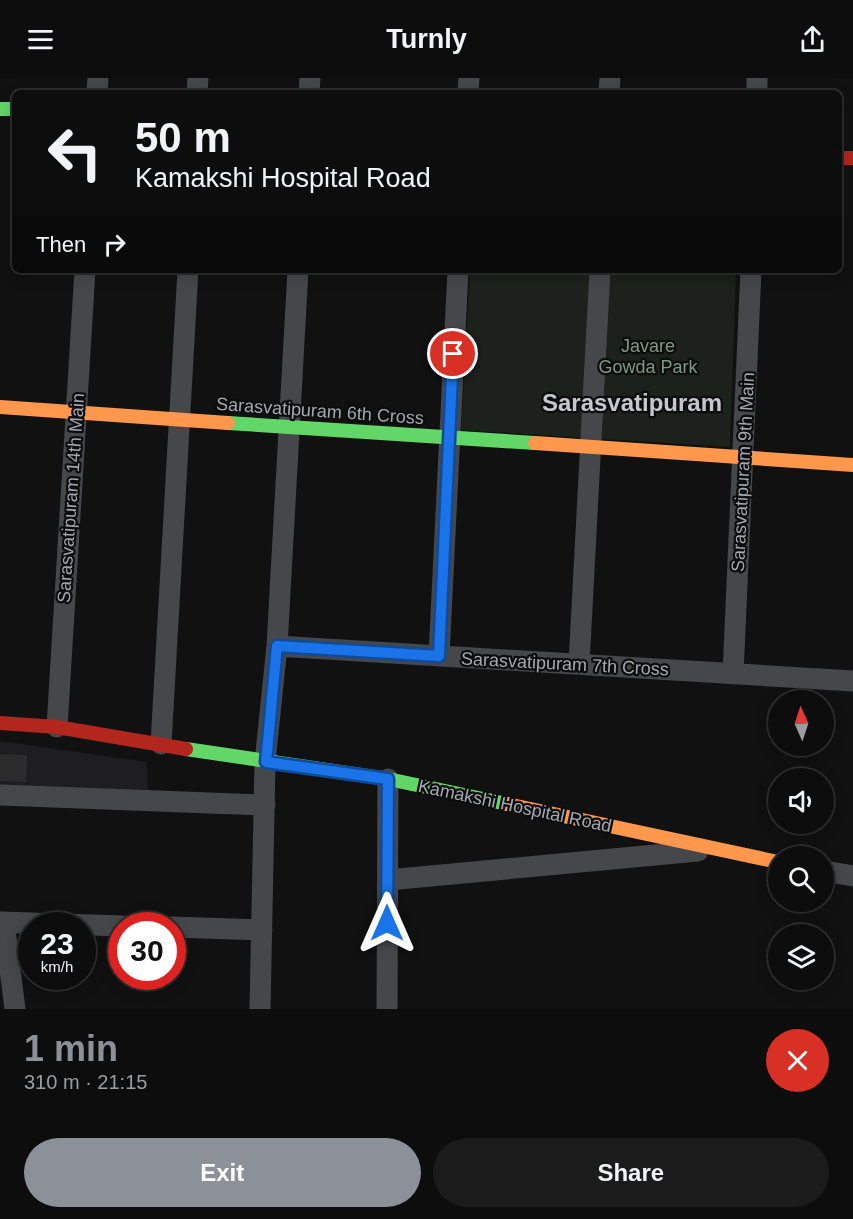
<!DOCTYPE html>
<meta charset="utf-8">
<style>
:root{--surface:#0d0d0e;--page:#1b1b1c;--text:#f1f3f6;--muted:#9a9c9e;--line:#2d2d2e;--accent:#8c9099}
body{margin:0;font-family:Helvetica,sans-serif;background:var(--page);color:var(--text);height:100vh;display:flex;flex-direction:column;font-size:22px;white-space:nowrap}
*{box-sizing:border-box;margin:0}
p{font-size:20px;color:var(--muted)}
.icon{flex:none;width:33px;height:33px;fill:none;stroke:currentColor;stroke-width:2;stroke-linecap:round;stroke-linejoin:round}
.map{position:relative;height:931px;overflow:hidden}
.details{display:flex;flex-direction:column;background:var(--surface);flex:1}
.details>*{flex:none}
.top-card{position:absolute;left:12px;top:12px;width:830px;height:183px;border-radius:9px;box-shadow:0 3px 15px #0003,0 0 0 2px var(--line);background:#0d0d0e;color:var(--text);overflow:hidden}
.needle{width:39px;rotate:357deg}
.fabs{position:absolute;left:768px;top:612px;display:grid;gap:12px}
.fabs a{display:grid;place-items:center;width:66px;height:66px;border-radius:50%;background:var(--surface);box-shadow:0 3px 15px #0003,0 0 0 2px var(--line);font-size:30px}
.speed{position:absolute;left:18px;top:834px;display:flex;gap:12px;font-size:30px;font-weight:700;text-align:center}
.speed>*{display:grid;place-content:center;width:78px;height:78px;border-radius:50%;background:var(--surface);box-shadow:0 3px 15px #0003,0 0 0 2px var(--line);line-height:1}
.speed small{font-size:15px;font-weight:400}
.speed .limit{border:9px solid #d22;background:#fff;color:#111}
.pin{position:absolute;display:grid;place-items:center;width:51px;height:51px;color:#fff;margin:-26px;border:3px solid #fff;border-radius:50%;box-shadow:0 2px 6px #0007}
.me{position:absolute;width:66px;margin:-33px;rotate:0deg;stroke-linejoin:round;filter:drop-shadow(0 0 4px #0008)}
.turn{display:flex;align-items:center;gap:21px;height:126px;padding:0 24px;font-size:27px}
.turn .icon{width:78px;height:78px;stroke-width:2.5}
.turn b{display:block;font-size:42px;line-height:51px}
.then{display:flex;align-items:center;height:57px;padding:0 24px;background:#0003;gap:12px;font-size:22px}
.round{display:grid;place-items:center;flex:none;width:63px;height:63px;border-radius:32px;background:var(--page)}
.summary{display:flex;align-items:center;justify-content:space-between;height:102px;padding:0 24px}
h1{font-size:36px;font-weight:800;line-height:45px;color:var(--accent)}
.action{display:flex;gap:12px;margin-top:auto;padding:12px 24px}
.action a{flex:1;height:69px;border-radius:36px;background:var(--accent);color:#fff;font-size:24px;font-weight:800;line-height:69px;text-align:center}
.action a+a{background:var(--page);color:var(--text)}
header{display:flex;justify-content:space-between;align-items:center;height:78px;padding:0 24px;background:var(--surface);font-size:27px;font-weight:800}
.map>svg:first-child{display:block}
.built{fill:#1e1e20}
.park{fill:#1c211c}
.building{fill:#2c2c2d}
.lines{fill:none;stroke-linecap:round;stroke-linejoin:round}
.street{stroke:#46474a;stroke-width:21}
.fast{stroke:#63d668;stroke-width:14}
.slow{stroke:#ff974d;stroke-width:14}
.jam{stroke:#b3261e;stroke-width:14}
.route-casing{stroke:#114b97;stroke-width:15}
.route{stroke:#1a73e8;stroke-width:10}
.labels{text-anchor:middle;dominant-baseline:central;stroke-width:4.5;stroke-linejoin:round;paint-order:stroke}
.park-label{font-size:18px;fill:#7d9a7f;stroke:#0c0c0d}
.street-label{font-size:18px;fill:#a4a8b1;stroke:#0c0c0d}
.district-label{font-size:24px;font-weight:bold;fill:#c4c7ce;stroke:#0c0c0d}
</style>
<header><svg class="icon" aria-label="menu" viewBox="0 0 24 24"><path d="M4 6h16M4 12h16M4 18h16"/></svg>Turnly<svg class="icon" aria-label="share" viewBox="0 0 24 24"><path d="M12 15V3M7 8l5-5 5 5M5 13v7h14v-7"/></svg></header>
<div class="map">
<svg width="853" height="931" viewBox="0 0 853 931">
<rect width="100%" height="100%" fill="#111112"/>
<path class="built" d="M0,663L147,684L148,717L0,711Z"/>
<path class="park" d="M470,192H736L730,369L461,352Z"/>
<path class="building" d="M0,676L27,677L26,704L0,703Z"/>
<g class="lines">
<path class="street" d="M97,15L98,0
M197,15L198,0
M309,15L310,0
M468,15L469,0
M609,15L610,0
M757,15V0
M277,568L853,603
M439,578L458,192
M579,586L600,192
M733,596L751,192
M57,649L85,192
M161,666L188,192
M0,717L265,727
M824,793L853,798
M388,802L698,773
M0,844L122,848
M4,844L15,931
M172,849L262,852
M260,931L265,684L277,568L298,192
M387,931L388,701"/>
<path class="fast" d="M0,31H15
M228,345L535,365
M186,671L388,701L507,726"/>
<path class="slow" d="M0,329L228,345
M535,365L853,387
M507,726L778,784"/>
<path class="jam" d="M838,80H853
M0,645L57,649L186,671"/>
</g>
<g class="lines">
<g class="route-casing">
<path id="route" d="M387,845L388,701L266,684L277,568L439,578L453,276"/>
</g>
<use href="#route" class="route"/>
</g>
<g class="labels">
<g class="park-label">
<text x="648" y="268">Javare<tspan x="648" dy="21">Gowda Park</tspan></text>
</g>
<g class="street-label">
<text transform="translate(320 333) rotate(4)">Sarasvatipuram 6th Cross</text>
<text transform="translate(743 394) rotate(-87)">Sarasvatipuram 9th Main</text>
<text transform="translate(71 420) rotate(-86)">Sarasvatipuram 14th Main</text>
<text transform="translate(565 586) rotate(3)">Sarasvatipuram 7th Cross</text>
<text transform="translate(515 728) rotate(12)">Kamakshi Hospital Road</text>
</g>
<g class="district-label">
<text x="632" y="324">Sarasvatipuram</text>
</g>
</g>
</svg>
<div class="fabs">
<a><svg class="needle" viewBox="-14 -14 28 28"><path d="M0-13l5 13h-10z" fill="#e53935"/><path d="M0 13l5-13h-10z" fill="#9a9c9e"/></svg></a>
<a><svg class="icon" aria-label="sound" viewBox="0 0 24 24"><path d="M4 9h4l5-4v14l-5-4H4zM17 9q2 3 0 6"/></svg></a>
<a><svg class="icon" aria-label="search" viewBox="0 0 24 24"><circle cx="10" cy="10" r="6"/><path d="M15 15l6 6"/></svg></a>
<a><svg class="icon" aria-label="layers" viewBox="0 0 24 24"><path d="M12 4l9 5-9 5-9-5zM3 14l9 5 9-5"/></svg></a>
</div>
<div class="speed"><div>23<small>km/h</small></div><div class="limit">30</div></div>
<div class="pin" style="left:453px;top:276px;background:#d93025"><svg class="icon" aria-label="arrive" viewBox="0 0 24 24"><path d="M6 21V4h12l-3 4 3 4H6"/></svg></div>
<svg class="me" style="left:387px;top:845px" viewBox="-20 -20 40 40"><path d="M0-17L14 15 0 8-14 15z" fill="#1a73e8" stroke="#fff" stroke-width="4"/></svg>
<div class="top-card">
<div class="turn"><svg class="icon" aria-label="left" viewBox="0 0 24 24"><path d="M17 20v-9H6M10 6l-5 5 5 5"/></svg><div><b>50 m</b>Kamakshi Hospital Road</div></div>
<div class="then">Then<svg class="icon" aria-label="right" viewBox="0 0 24 24"><path d="M7 20v-9h11M14 6l5 5-5 5"/></svg></div>
</div>
</div>
<section class="details">
<div class="summary"><div><h1>1 min</h1><p>310 m · 21:15</p></div><a class="round" style="background:#d93025;color:#fff"><svg class="icon" aria-label="close" viewBox="0 0 24 24"><path d="M6 6l12 12M18 6L6 18"/></svg></a></div>
<div class="action"><a>Exit</a><a>Share</a></div>
</section>
